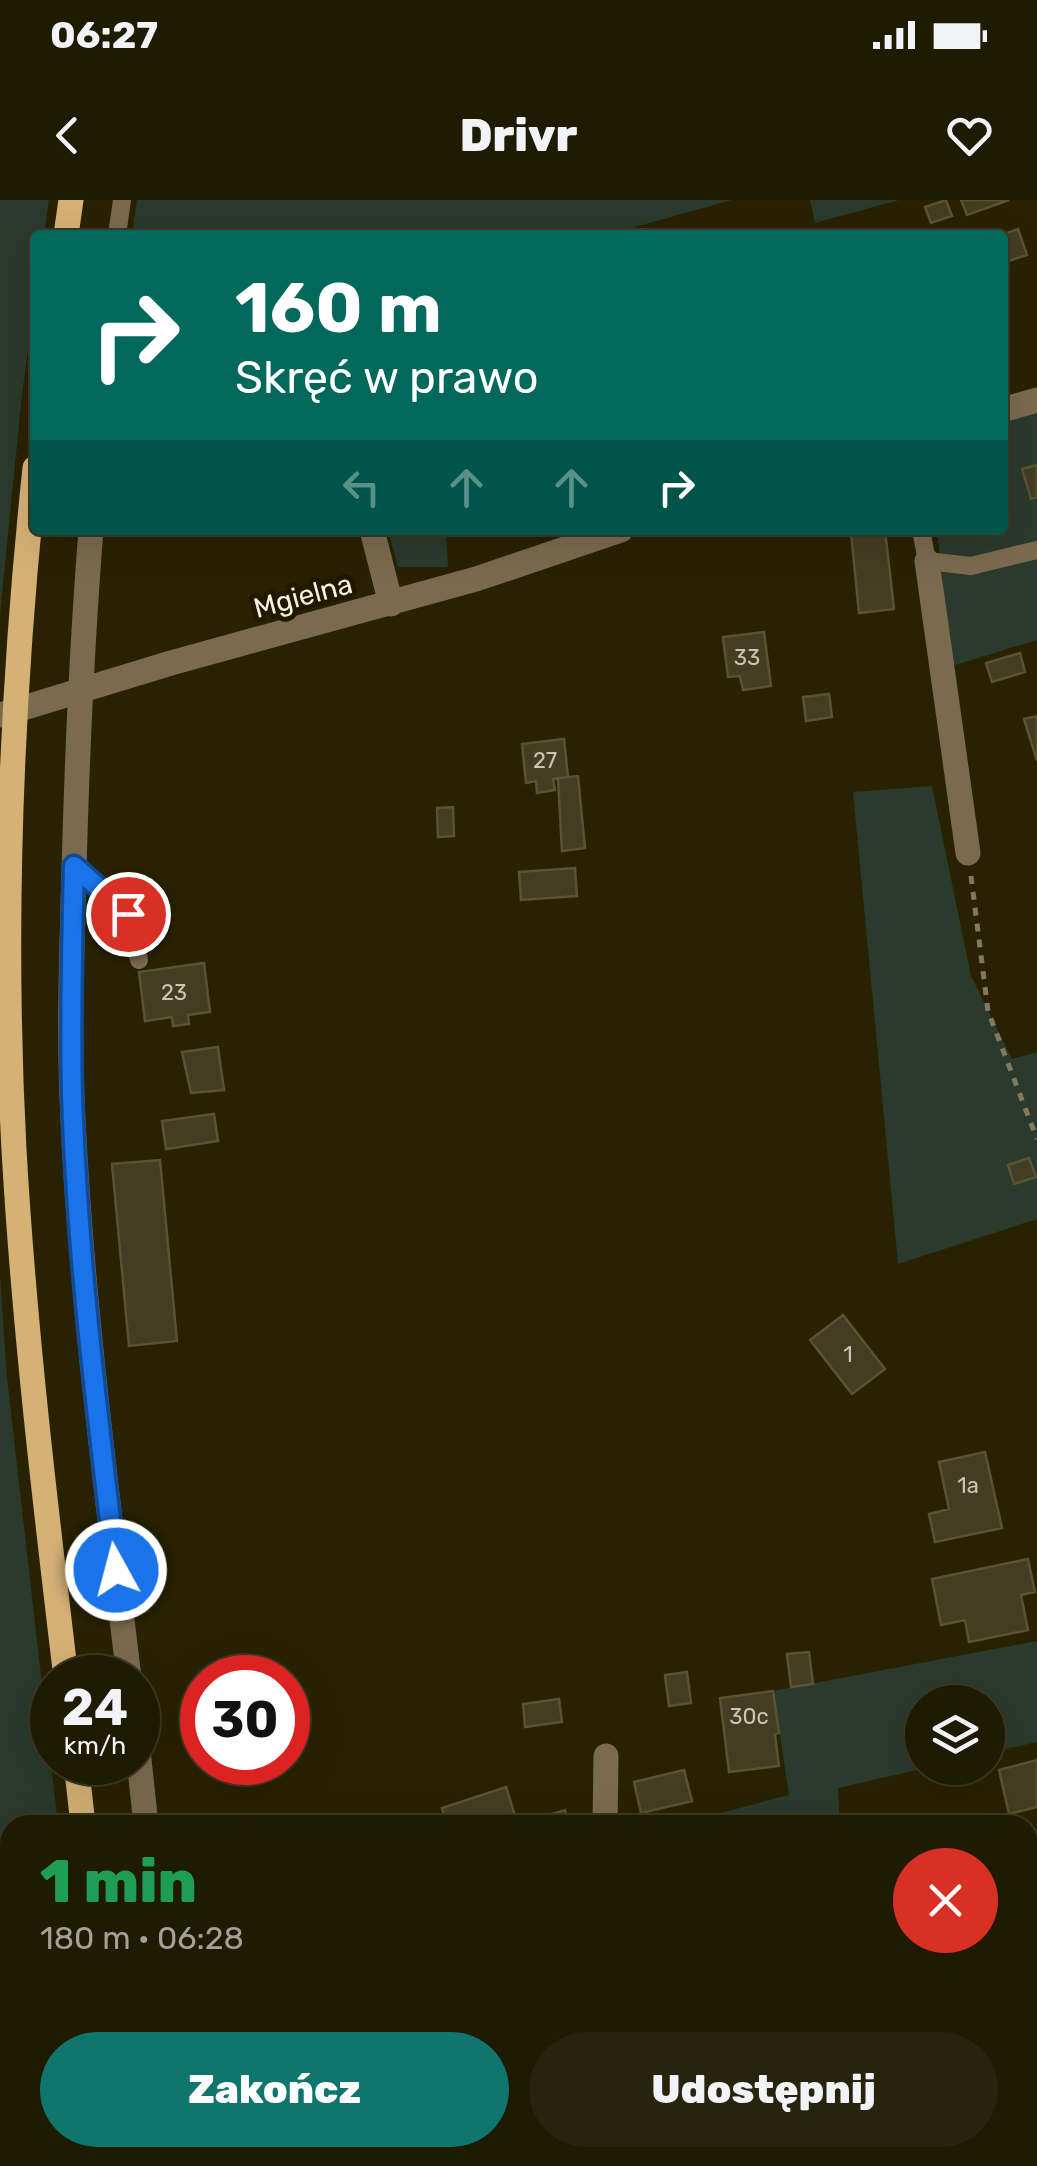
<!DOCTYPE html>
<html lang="pl">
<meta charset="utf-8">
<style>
:root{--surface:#1f1a02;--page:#27230c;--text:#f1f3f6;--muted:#a1a199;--line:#3c3824;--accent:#0f766e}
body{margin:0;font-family:Rubik,sans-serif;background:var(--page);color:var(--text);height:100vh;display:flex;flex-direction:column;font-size:38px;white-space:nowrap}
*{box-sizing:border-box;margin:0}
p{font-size:32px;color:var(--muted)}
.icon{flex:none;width:55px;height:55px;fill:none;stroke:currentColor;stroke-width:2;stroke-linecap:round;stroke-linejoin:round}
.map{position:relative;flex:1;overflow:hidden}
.side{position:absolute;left:0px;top:1615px;width:1038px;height:352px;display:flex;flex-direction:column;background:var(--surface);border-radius:30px 30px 0 0;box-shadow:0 10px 40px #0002,0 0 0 2px var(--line)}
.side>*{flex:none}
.guide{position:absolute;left:30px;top:30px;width:978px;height:305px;border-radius:10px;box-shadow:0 10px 40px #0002,0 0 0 2px var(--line);background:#00695c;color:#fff;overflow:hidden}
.fabs{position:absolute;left:905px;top:1485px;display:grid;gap:20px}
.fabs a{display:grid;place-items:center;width:100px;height:100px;border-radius:50%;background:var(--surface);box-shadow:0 10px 40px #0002,0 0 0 2px var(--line);font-size:50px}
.speed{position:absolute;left:30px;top:1455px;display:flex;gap:20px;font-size:50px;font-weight:700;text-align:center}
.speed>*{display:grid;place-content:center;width:130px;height:130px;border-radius:50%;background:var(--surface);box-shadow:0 10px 40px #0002,0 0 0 2px var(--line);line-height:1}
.speed small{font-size:25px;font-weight:400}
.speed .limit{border:15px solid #d22;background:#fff;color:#111}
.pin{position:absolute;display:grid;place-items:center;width:85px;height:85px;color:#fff;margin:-42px;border:5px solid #fff;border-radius:50%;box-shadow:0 2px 10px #0007}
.me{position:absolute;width:110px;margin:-55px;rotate:353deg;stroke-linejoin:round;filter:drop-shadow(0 0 8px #0008)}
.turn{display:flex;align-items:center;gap:35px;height:210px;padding:0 40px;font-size:45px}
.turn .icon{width:130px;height:130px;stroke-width:2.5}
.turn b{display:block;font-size:70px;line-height:85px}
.lanes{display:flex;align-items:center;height:95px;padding:0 40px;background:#0003;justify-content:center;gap:50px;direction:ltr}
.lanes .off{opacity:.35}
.round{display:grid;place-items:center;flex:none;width:105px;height:105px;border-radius:52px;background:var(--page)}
.overview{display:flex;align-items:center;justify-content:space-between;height:170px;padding:0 40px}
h1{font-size:60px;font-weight:800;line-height:75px;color:#1e9e55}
.action{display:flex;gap:20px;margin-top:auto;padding:20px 40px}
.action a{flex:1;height:115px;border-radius:60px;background:var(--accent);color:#fff;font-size:40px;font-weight:800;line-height:115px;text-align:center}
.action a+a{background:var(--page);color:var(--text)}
.status{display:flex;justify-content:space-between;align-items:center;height:70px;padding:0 50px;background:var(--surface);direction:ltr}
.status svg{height:28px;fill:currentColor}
header{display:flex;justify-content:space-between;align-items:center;height:130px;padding:0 40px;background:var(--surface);font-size:45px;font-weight:800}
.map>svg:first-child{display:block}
.green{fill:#2a3a2c}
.building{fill:#433d23;stroke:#5a5332;stroke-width:2.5}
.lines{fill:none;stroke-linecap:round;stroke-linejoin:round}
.path{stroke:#807a60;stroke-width:5;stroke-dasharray:8 8;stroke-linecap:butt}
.lane{stroke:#7b6a4e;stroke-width:18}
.street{stroke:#7b6a4e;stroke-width:25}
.primary{stroke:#d5b176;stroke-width:25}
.route-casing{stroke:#114b97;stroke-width:25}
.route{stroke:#1a73e8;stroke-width:18}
.labels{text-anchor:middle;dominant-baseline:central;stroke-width:10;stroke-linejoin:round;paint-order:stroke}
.number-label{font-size:22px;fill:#c9c5b0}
.street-label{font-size:28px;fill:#f6f2df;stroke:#201900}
</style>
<div class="status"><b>06:27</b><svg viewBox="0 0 49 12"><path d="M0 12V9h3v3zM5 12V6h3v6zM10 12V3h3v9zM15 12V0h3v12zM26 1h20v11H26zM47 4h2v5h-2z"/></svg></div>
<header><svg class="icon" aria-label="back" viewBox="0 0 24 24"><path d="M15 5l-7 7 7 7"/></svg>Drivr<svg class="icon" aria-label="heart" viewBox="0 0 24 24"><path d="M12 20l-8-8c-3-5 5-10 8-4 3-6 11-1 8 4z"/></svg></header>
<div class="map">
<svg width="1037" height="1966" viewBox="0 0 1037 1966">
<rect width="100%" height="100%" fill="#292202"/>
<path class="green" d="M0,0H49L44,35H35V101L22,194L0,415Z
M137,0H732L635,27L625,35H132Z
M810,0H899L815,23Z
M1037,210V440L952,466L937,330H1002L1003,220Z
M388,330H446L448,367H398Z
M932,586L971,776L1012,859L1037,852V1019L898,1064L853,592Z
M0,1076L7,1177L58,1625H10V1738L0,1651Z
M1037,1441V1542L988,1553V1502H922V1568H926L838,1588L840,1625H675L789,1595L773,1491Z
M38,1958H102L103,1966H39Z"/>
<path class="building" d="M946,0L952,16L931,23L925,7Z
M961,0H1009L967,15Z
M1018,29L1027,55L1002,63L1001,35Z
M1037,265V297L1031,299L1022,269Z
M885,330L894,409L859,413L851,333Z
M764,432L771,486L743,490L740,476L728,477L723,437Z
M1020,453L1025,472L992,482L986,463Z
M829,494L832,517L806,521L803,497Z
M1037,516V561L1024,519Z
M564,539L568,577L553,579L555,590L537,593L536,581L526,583L522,544Z
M578,576L585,648L562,651L558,578Z
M453,607L454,636L438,637L437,608Z
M575,668L577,696L521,700L519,672Z
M204,763L210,812L188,815L189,824L173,826L172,817L145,821L139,772Z
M218,847L224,890L191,893L182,852Z
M214,914L218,941L166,949L162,921Z
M1029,958L1036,977L1014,984L1008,965Z
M160,960L177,1141L129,1146L112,964Z
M843,1115L885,1169L852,1194L810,1140Z
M985,1252L1002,1328L935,1342L929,1314L949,1309L939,1262Z
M1028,1359L1035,1392L1021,1395L1028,1430L969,1442L965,1420L941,1425L932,1379Z
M809,1452L813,1484L791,1487L787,1454Z
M687,1472L691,1503L669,1506L665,1475Z
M773,1491L779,1533L775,1534L779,1566L729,1572L720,1498Z
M559,1499L562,1522L525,1527L523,1504Z
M1037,1560V1607L1009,1614L999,1570Z
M684,1570L692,1601L641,1613L634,1582Z
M506,1587L518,1625H447L442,1608Z
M565,1610L569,1625H547L545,1616Z
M1037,1943V1966H986L984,1962L997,1958H1028V1947Z
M441,1958L443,1966H410V1964Z
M492,1958H512L514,1966H458Z"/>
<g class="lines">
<path class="path" d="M971,676L988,811L1037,939"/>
<path class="lane" d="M117,35L122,0
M921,330L927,361L971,366L1037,350
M74,666L128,714L139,760"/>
<path class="street" d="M1002,210L1037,200
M91,330C82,443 77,557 74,670C72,746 69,822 72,897C80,1092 106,1284 129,1478
M372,330L391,404
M927,361L968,653
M0,515L171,463L476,379L621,330
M138,1550L146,1625
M605,1625L606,1556
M185,1958L186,1966
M632,1958L633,1966"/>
<path class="primary" d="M66,35L71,0
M35,268C11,494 2,723 14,950C24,1126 45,1302 66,1478
M76,1562L83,1625
M0,1736L10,1816
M26,1958L27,1966
M124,1958L125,1966"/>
</g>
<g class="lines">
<g class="route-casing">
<path id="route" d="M116,1370C97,1212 77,1053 72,894C70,818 72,742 74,666L128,714"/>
</g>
<use href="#route" class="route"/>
</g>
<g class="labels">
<g class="number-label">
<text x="747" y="457">33</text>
<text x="545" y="560">27</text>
<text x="174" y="792">23</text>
<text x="848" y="1154">1</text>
<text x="968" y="1285">1a</text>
<text x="749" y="1516">30c</text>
</g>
<g class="street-label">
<text transform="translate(303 396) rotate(-15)">Mgielna</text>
</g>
</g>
</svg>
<div class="fabs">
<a><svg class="icon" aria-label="layers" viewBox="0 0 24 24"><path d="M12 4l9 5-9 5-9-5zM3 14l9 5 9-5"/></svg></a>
</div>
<div class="speed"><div>24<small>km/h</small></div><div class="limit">30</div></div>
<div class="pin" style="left:128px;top:714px;background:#d93025"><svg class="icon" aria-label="arrive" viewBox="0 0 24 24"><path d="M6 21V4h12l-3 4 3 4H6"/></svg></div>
<svg class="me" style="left:116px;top:1370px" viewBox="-20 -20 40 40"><circle r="17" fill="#1a73e8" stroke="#fff" stroke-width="3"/><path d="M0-11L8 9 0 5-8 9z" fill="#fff"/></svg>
<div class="guide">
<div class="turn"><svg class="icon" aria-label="right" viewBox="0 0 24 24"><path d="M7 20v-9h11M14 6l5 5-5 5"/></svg><div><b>160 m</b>Skręć w prawo</div></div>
<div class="lanes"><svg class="icon off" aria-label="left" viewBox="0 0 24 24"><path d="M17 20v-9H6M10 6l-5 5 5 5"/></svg><svg class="icon off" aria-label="ahead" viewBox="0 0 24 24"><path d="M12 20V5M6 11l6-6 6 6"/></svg><svg class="icon off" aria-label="ahead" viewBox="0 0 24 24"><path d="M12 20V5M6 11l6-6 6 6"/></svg><svg class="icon" aria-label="right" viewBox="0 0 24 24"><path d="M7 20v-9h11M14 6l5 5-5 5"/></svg></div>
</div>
<section class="side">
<div class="overview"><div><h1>1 min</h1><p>180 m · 06:28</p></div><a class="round" style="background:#d93025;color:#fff"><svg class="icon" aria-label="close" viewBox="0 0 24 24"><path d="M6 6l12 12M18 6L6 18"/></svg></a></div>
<div class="action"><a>Zakończ</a><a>Udostępnij</a></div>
</section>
</div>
